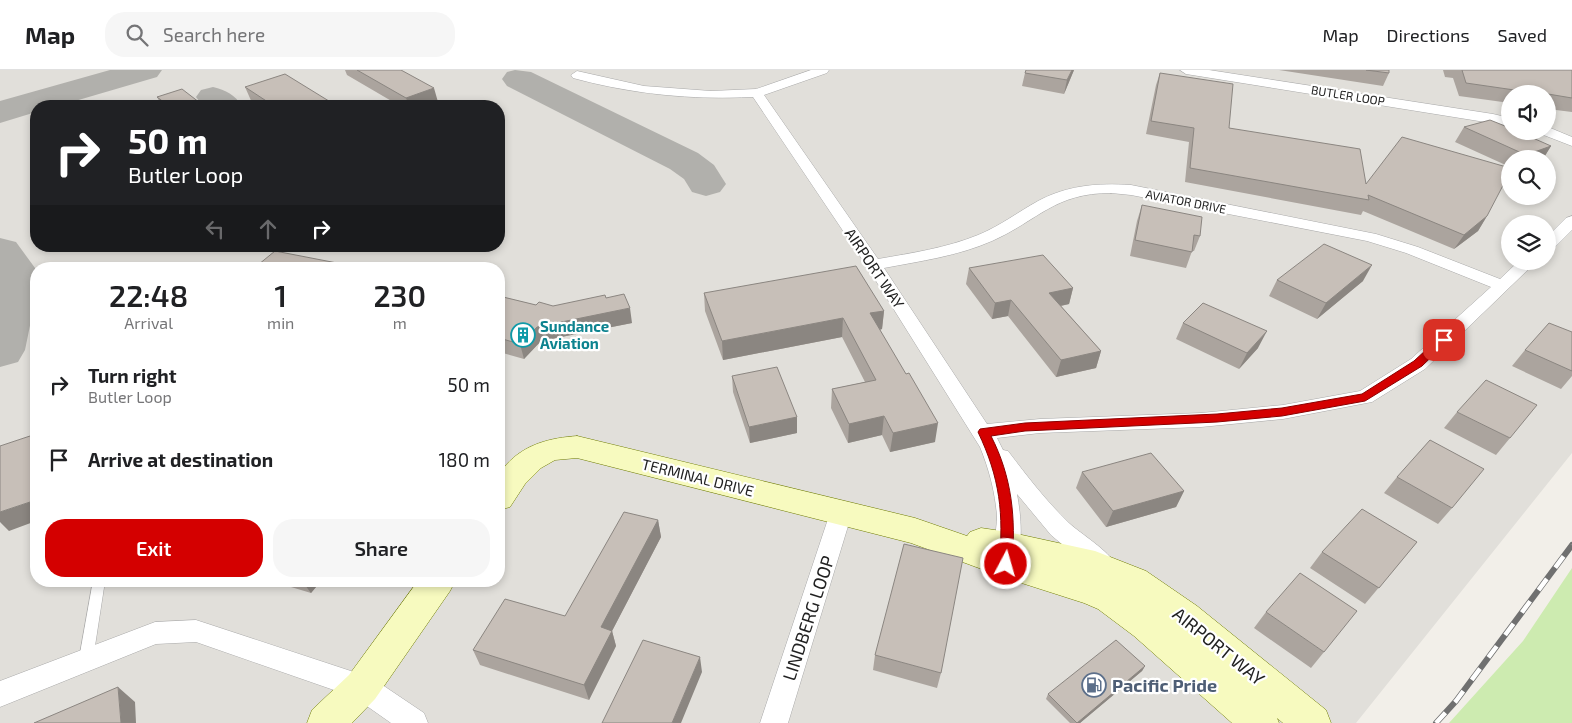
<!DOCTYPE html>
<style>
:root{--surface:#fff;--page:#f6f6f6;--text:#202124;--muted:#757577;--line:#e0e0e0;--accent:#d40000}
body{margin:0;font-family:"Exo 2",sans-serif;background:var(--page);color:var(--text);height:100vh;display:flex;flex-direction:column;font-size:19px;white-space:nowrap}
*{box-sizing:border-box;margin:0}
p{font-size:16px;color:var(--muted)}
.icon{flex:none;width:28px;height:28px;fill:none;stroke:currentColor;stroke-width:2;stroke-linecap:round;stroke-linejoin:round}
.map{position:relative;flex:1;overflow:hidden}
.sheet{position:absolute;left:30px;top:192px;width:475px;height:325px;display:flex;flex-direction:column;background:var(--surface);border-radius:20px;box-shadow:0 2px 8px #0003}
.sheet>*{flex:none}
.banner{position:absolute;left:30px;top:30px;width:475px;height:152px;border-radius:20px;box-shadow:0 2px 8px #0003;background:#202124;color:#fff;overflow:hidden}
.buttons{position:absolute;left:1501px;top:15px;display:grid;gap:10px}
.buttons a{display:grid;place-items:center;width:55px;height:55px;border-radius:50%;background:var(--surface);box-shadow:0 2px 8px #0003;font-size:25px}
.pin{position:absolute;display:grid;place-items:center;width:42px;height:42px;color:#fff;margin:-21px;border-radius:10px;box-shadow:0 2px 8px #0006}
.me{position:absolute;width:55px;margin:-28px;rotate:6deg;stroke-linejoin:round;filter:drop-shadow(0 0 4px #0008)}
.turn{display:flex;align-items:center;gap:18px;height:105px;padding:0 15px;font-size:22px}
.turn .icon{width:65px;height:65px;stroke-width:2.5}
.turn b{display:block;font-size:35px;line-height:42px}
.lanes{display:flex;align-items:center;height:48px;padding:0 15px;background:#0003;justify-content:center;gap:25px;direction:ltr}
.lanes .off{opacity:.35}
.eta{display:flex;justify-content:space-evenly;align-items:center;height:85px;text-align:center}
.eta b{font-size:30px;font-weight:600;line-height:35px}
.primary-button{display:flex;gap:10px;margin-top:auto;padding:10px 15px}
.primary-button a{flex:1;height:58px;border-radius:20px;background:var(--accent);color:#fff;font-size:20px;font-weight:600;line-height:58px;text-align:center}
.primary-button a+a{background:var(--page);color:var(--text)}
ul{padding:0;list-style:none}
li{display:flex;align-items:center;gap:15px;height:75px;padding:0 15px}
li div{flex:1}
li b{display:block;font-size:19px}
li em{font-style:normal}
header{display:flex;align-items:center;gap:30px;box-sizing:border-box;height:70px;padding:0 25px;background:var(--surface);border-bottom:1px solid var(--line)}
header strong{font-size:24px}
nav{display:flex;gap:28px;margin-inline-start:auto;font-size:18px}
.search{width:350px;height:45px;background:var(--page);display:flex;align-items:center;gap:12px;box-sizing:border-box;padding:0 18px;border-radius:20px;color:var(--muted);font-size:19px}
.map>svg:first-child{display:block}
.airport{fill:#e1dfda;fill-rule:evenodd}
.grass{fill:#cdebb0}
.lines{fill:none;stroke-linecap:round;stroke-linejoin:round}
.taxiway{fill:#b1b0ac;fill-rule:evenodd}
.lane-casing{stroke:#a9a9a9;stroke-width:1}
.street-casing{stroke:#a9a9a9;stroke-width:1}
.secondary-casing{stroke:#707d05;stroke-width:1}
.lane{fill:#fff;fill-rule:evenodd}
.street{fill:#fff;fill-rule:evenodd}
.secondary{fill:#f7fabf;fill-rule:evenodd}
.rail-casing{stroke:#707070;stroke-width:6}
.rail{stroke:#fff;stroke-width:4.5;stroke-dasharray:14;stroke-linecap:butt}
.wall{fill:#aba49e}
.shaded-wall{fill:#8b8681}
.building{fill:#c7bfb8;stroke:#8b8681}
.route{fill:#d40000;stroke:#8a0000}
.labels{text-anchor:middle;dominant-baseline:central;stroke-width:4.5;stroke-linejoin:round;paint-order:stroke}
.far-street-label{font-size:12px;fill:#222;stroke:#fff}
.street-label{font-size:15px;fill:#222;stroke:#fff}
.culture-label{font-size:15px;font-weight:bold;fill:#0d838f;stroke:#fff;text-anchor:start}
.near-street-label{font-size:18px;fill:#222;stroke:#fff}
.near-service-label{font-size:18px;font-weight:bold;fill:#4e5e75;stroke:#fff;text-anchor:start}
</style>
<header>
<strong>Map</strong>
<div class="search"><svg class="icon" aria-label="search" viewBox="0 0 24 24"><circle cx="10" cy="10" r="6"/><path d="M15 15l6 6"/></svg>Search here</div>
<nav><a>Map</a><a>Directions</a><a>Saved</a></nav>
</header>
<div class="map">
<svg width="1572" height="653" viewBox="0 0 1572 653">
<rect width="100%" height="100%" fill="#f2efe9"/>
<path class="airport" d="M0,0H1572V383L1356,653H0ZM1510,24H1548V61H1510ZM36,36H499V176H36ZM1510,89H1548V126H1510ZM1510,154H1548V191H1510ZM36,199H499V511H36Z"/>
<path class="grass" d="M1572,498V653H1449L1523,571Z"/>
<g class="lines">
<path class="taxiway" d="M110,0H162L157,7L58,36H36V42L0,53V31Z
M515,0L531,2L698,83L714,95L726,114L720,122L706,126L692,122L684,109L670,99L507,16L502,9L507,2Z
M213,17C226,20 235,25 242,36H203L196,27L201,20Z
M0,168L16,172L35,198L36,206V226L25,280L18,292L0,297Z"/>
<g class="lane-casing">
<path id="lane" d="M93,511H105L93,589L91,593L86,595L81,593L79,589Z"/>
</g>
<g class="street-casing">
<path id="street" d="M811,0H829L827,3L764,25L878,189C912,183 946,178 978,165C1000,156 1018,142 1038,131C1068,115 1098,113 1131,115L1376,164L1418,177L1500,209L1519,191H1537L1425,299L1372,332L1283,349L1201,357L1040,363L997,368L1003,380L1008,381C1027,406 1046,431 1069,453C1081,464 1109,481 1115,494L1112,501L1103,504L1094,501L1051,465L1017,424C1021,446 1024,476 1014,496L1006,499L998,496C991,482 997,461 997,446C995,422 989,399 980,377L866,195L753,27C691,30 632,24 573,8L571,5L577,1L644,16L711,21L756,19ZM1111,123L1131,125L1367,171L1406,183L1491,217L1411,289L1360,321L1283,335L1201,343L1040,349L987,354L884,198C921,191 958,186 992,171C1039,150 1054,123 1111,123Z
M1180,0H1209L1493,44L1510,48V56L1186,4Z
M1548,57L1572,67V76L1541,64L1539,61H1548Z
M1572,146V160L1554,178L1548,180V166L1566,148Z
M841,434L849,437L852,443L788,653H760L830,443L833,437Z
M196,550L372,608L424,643L428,653H391L354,627L196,572L156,574L0,637V611L155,552Z"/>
</g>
<g class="secondary-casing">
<path id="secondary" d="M577,366L915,448L967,466L970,462L981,458L1008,462L1095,481L1146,501L1197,536L1326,640L1331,653H1283L1277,648L1279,653H1232L1134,566L1098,539L1084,533L1006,508L911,473L577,388L555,390L541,398L525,414L510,437L499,440C499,431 496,412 499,405C500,401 504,398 506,395C525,374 550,368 577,366Z
M418,511H455L450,521L375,629L352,653H307L312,640L349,605Z"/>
</g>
<use href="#lane" class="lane"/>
<use href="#street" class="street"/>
<use href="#secondary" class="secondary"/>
<g class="rail-casing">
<path id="rail" d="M1436,653L1456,631L1572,475"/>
</g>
<use href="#rail" class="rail"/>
</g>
<path class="wall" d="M345,0H401L438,32L428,36H400L347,5Z
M1074,0L1064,24L1022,16L1025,3Z
M1279,0H1389V3L1383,16Z
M1443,0H1572V42L1548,39V24H1510V33L1459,26L1453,8L1445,7Z
M1160,3L1229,58L1366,114L1487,146L1478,161L1454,179L1363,141L1361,145L1185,112L1189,72L1146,64L1156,15Z
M245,17L337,36H256L253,35Z
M157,27L204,36H162Z
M1464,57L1551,76L1543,89H1510V97L1455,72Z
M1142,135L1200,166L1194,181H1192L1186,198L1130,186L1137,151Z
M969,198L1073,218L1069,234L1061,236L1101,281L1096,298L1056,307L1008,246L992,249L966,214Z
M1277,210L1363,211L1317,249L1269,226Z
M704,223L884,241L882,259L880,260L935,372L890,382L882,365L848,373L831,338L832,319L865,312L842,267L723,290L705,241Z
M499,226L536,235L553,236L606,228L632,253L541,271L524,289L499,282Z
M1183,253L1258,278L1239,299L1176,269Z
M1572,262V306L1561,319L1512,296L1525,280Z
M732,306L797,347V363L750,373L733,322Z
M1457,342L1510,368L1496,385L1444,358Z
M1082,402L1184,421L1176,437L1106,457L1076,418Z
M1397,407L1452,438L1438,454L1384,423Z
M658,450L661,467L612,561L616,576L589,630L480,595L473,580L565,546Z
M1417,472L1365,534L1310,498L1322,482Z
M271,511H321L311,523Z
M1266,542L1324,582L1311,598L1254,558Z
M875,585L941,603L937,618L873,600Z
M1145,596L1142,601L1080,653H1070L1046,629L1048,624Z"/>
<path class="shaded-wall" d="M1072,0H1074L1064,24L1067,10Z
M434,18L438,32L428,36H409L406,28Z
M1551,76L1543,89H1523L1526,85Z
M1487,146L1478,161L1454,179L1464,165Z
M1372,195L1363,211L1317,249L1326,233Z
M1073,218L1069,234L1045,239L1049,223Z
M1011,230L1008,246L992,249L995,233Z
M630,238L632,253L541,271L524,289L520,274L537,257Z
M884,241L882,259L869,262L870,243Z
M843,248L842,267L723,290L722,271Z
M1267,261L1258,278L1239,299L1247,283Z
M1101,281L1096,298L1056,307L1061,290Z
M884,346L882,365L848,373L849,354Z
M797,347V363L750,373L749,357Z
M938,353L935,372L890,382L893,363Z
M1184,421L1176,437L1106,457L1113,441Z
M36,430V451L9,461L0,452V442Z
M658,450L661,467L612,561L616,576L589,630L584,615L601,557Z
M302,511H321L311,523Z
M700,587L702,602L681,653H672Z
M1145,596L1142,601L1080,653H1077Z
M118,617L135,632L136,653H121Z"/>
<path class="building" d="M357,0H401L434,18L406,28Z
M1026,0H1072L1067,10L1025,3Z
M1366,0H1389V3Z
M1462,0H1572V28L1548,24H1542L1466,13Z
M1160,3L1233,14L1229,58L1360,79L1366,114L1402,67L1510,98V102L1487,146L1464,165L1368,125L1369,130L1190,98L1194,58L1151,51Z
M285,4L337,36H274L245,17Z
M182,19L204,36H169L157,27Z
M1490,50L1510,58V61H1517L1551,76L1526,85L1464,57Z
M1142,135L1202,147L1200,166L1194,165L1192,182L1135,170Z
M1324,174L1372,195L1326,233L1277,210Z
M275,181L368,199H253Z
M1043,185L1073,218L1049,223L1101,281L1061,290L1011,230L995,233L969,198Z
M856,196L884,241L870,243L906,304L909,303L938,353L893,363L884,346L849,354L832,319L876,310L843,248L722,271L704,223Z
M624,224L630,238L537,257L520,274L499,268V226L536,235L539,232L553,236L605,225L606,228Z
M1203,233L1267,261L1247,283L1183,253Z
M1549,253L1572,262V301L1525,280Z
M777,297L797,347L749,357L732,306Z
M1486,310L1537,335L1510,368L1457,342Z
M36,364V430L0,442V376Z
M1430,370L1484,399L1452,438L1397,407Z
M1151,383L1184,421L1113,441L1082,402Z
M1362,439L1417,472L1379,518L1322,482Z
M624,442L658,450L601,557L612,561L584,615L473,580L505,529L565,546Z
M904,474L963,488L941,603L875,585Z
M1300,503L1357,541L1324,582L1266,542Z
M643,570L700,587L672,653H602Z
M1116,570L1145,596L1077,653L1048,624Z
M118,617L121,653H34Z"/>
<path class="route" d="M1444,266L1449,270L1447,272L1422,296L1365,331L1282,346L1217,352L1025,361L991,366C1012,407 1016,448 1012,494L1010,498L1006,500L1001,498L999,494C1004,444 1000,408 978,362L980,359L1025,353L1217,344L1282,338L1362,324L1414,291L1440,267Z"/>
<defs>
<g id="building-ring" transform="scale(1.25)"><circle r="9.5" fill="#fff" stroke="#0f9aa8" stroke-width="1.5"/><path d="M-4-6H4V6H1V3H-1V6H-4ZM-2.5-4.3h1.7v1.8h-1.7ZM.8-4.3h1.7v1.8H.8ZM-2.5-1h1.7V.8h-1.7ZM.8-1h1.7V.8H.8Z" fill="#0f9aa8"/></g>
<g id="fuel-ring" transform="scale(1.25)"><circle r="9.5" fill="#fff" stroke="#5c6f8a" stroke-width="1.5"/><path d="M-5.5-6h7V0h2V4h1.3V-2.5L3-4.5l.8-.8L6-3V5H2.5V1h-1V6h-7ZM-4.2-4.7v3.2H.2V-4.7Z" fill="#5c6f8a"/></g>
</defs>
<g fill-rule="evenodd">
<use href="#building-ring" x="523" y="265"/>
<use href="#fuel-ring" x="1094" y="615"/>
</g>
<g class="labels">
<g class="far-street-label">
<text transform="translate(1348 25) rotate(9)">BUTLER LOOP</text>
<text transform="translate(1186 131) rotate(11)">AVIATOR DRIVE</text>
</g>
<g class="street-label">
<text transform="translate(875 198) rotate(56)">AIRPORT WAY</text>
<text transform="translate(698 407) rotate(14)">TERMINAL DRIVE</text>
</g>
<g class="culture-label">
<text x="540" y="256">Sundance<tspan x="540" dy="17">Aviation</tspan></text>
</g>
<g class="near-street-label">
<text transform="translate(808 548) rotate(-72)">LINDBERG LOOP</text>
<text transform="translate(1219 576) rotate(39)">AIRPORT WAY</text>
</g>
<g class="near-service-label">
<text x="1112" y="615">Pacific Pride</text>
</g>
</g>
</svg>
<div class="buttons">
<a><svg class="icon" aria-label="sound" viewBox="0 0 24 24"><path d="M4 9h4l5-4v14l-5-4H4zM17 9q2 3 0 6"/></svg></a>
<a><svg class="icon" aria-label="search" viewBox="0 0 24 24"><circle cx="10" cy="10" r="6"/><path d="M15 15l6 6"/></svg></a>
<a><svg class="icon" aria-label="layers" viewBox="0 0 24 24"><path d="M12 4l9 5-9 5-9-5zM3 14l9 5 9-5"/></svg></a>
</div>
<div class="pin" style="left:1444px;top:270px;background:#d93025"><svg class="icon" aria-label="arrive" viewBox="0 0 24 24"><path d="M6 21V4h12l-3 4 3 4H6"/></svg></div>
<svg class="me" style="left:1006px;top:494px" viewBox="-20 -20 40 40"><circle r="17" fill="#d40000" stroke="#fff" stroke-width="3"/><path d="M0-11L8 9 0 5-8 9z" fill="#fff"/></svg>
<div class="banner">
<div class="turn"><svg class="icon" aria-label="right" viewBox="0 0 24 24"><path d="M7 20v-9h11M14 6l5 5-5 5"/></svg><div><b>50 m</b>Butler Loop</div></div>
<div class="lanes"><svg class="icon off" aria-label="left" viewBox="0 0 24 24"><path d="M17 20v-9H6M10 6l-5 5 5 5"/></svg><svg class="icon off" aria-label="ahead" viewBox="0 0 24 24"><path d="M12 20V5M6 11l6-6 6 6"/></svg><svg class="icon" aria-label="right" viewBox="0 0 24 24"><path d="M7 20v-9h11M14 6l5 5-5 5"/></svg></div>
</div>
<section class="sheet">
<div class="eta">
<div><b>22:48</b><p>Arrival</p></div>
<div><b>1</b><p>min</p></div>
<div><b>230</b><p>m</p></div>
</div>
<ul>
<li><svg class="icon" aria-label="right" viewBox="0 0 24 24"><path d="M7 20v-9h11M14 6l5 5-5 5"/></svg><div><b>Turn right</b><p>Butler Loop</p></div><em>50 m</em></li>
<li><svg class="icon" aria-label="arrive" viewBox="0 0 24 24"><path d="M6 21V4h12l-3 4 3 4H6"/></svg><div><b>Arrive at destination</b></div><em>180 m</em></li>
</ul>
<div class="primary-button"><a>Exit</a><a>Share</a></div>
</section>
</div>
